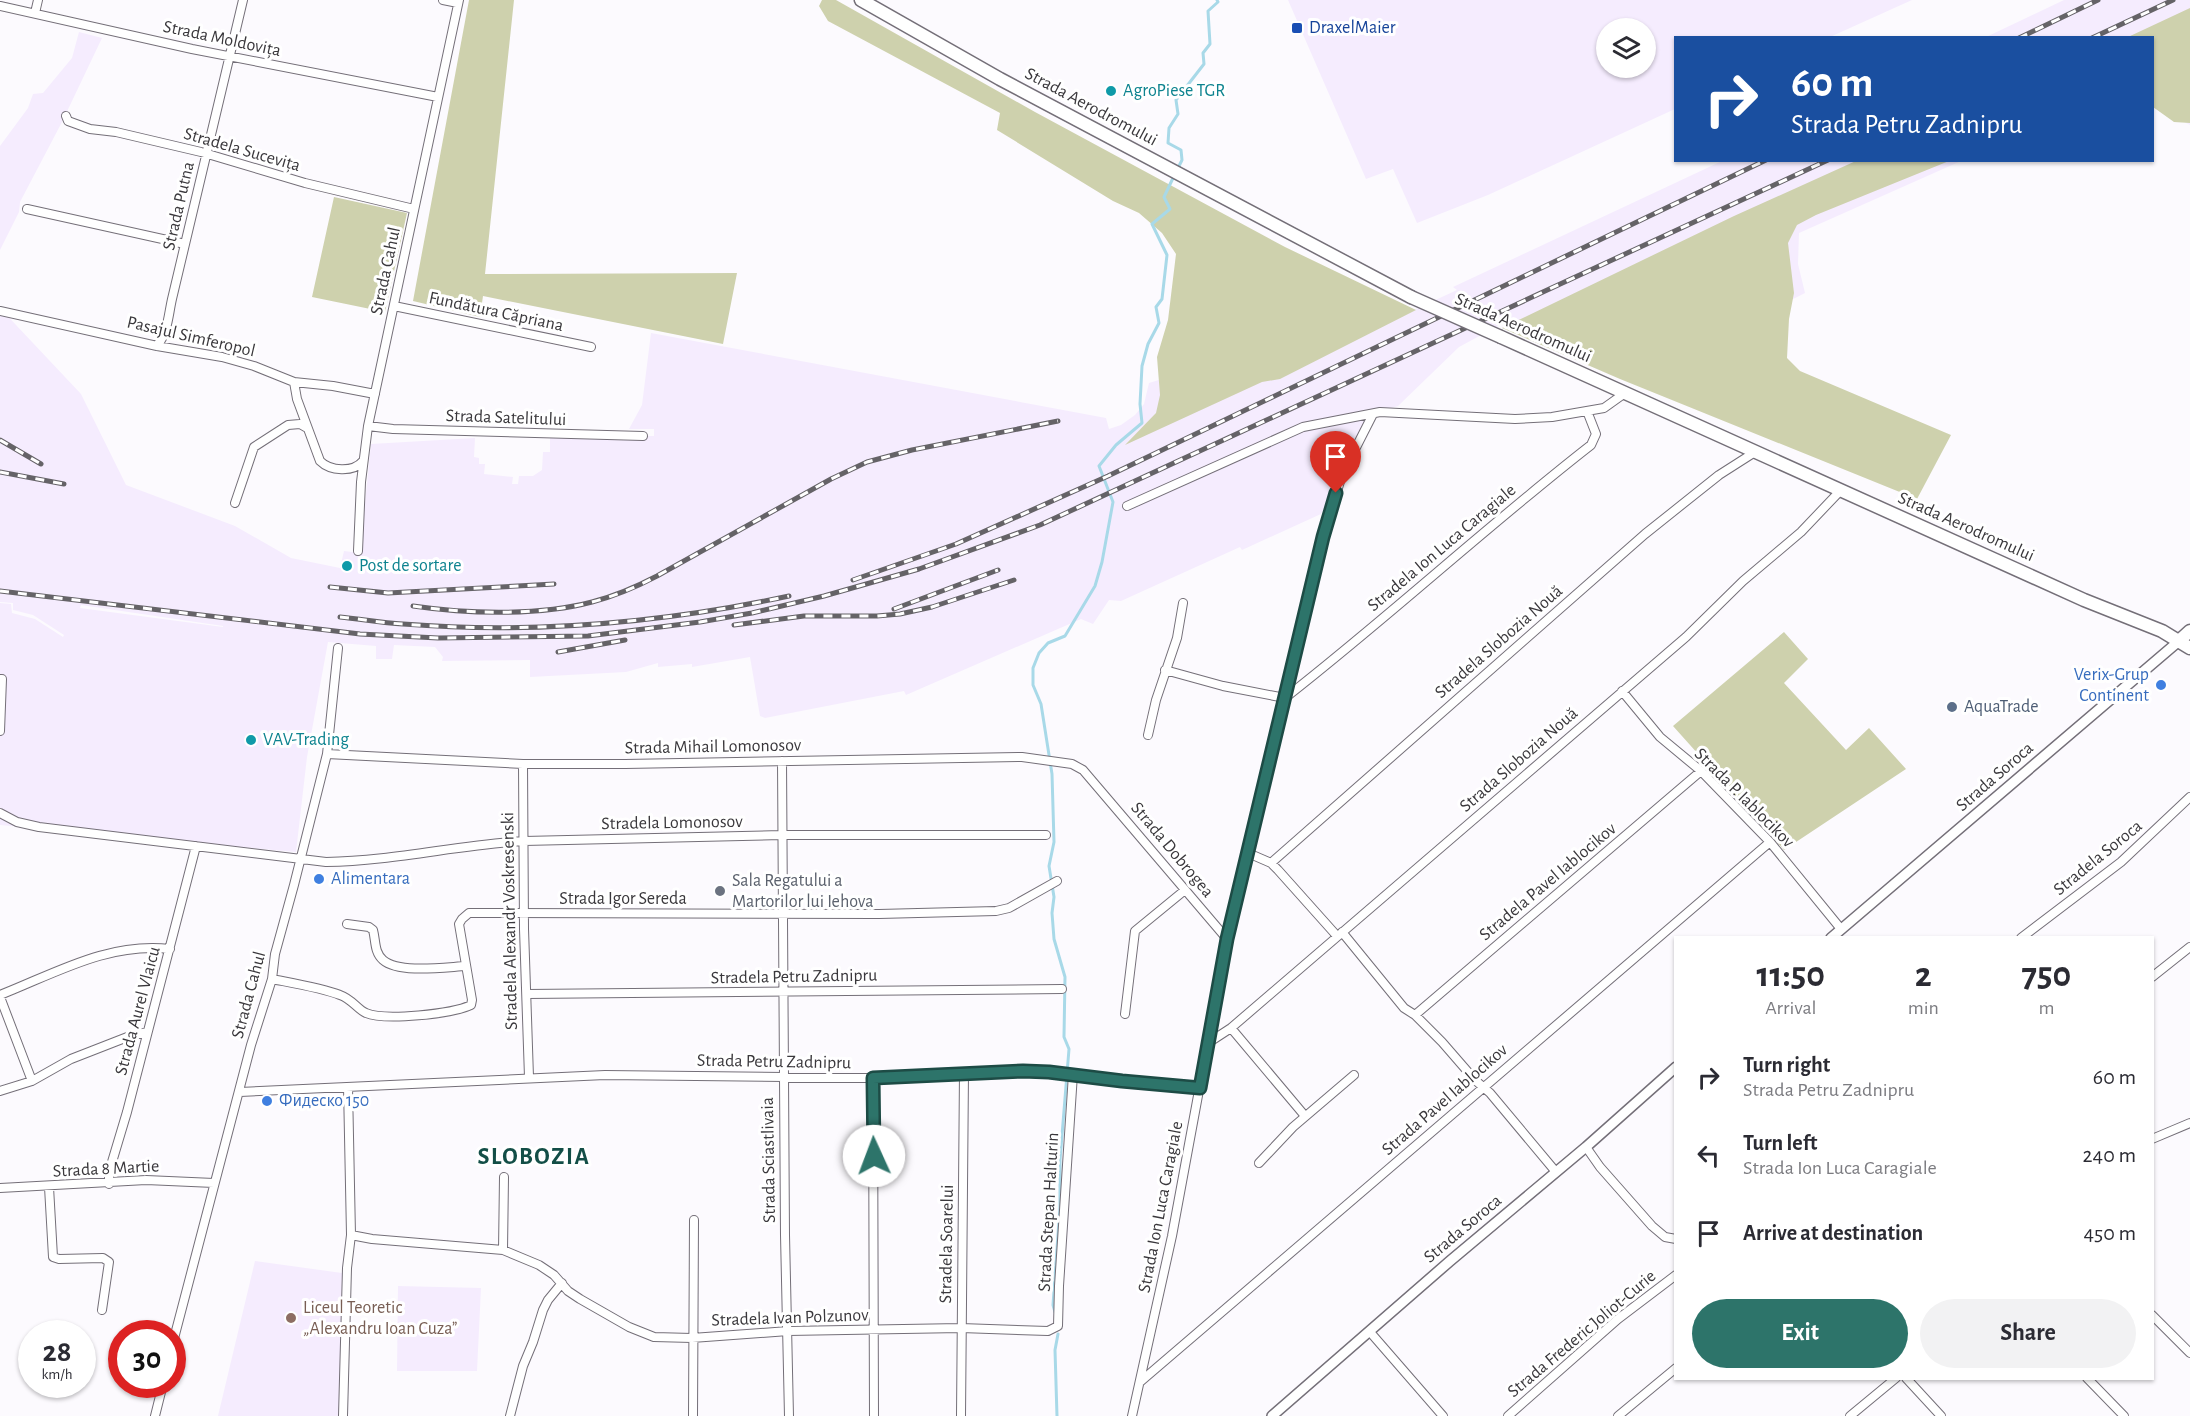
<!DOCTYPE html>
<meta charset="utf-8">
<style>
:root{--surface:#fff;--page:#f2f2f3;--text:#2b2b33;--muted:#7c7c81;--accent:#2d746a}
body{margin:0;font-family:"Alegreya Sans",sans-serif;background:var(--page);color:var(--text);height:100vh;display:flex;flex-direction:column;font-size:22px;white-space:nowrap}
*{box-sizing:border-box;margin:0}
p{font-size:20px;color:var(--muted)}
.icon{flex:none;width:33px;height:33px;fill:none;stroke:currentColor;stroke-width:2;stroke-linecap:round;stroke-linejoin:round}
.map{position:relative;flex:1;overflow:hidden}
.details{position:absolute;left:1674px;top:936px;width:480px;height:444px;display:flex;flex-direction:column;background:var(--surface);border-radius:0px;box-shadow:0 2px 4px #0004}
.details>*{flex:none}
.guide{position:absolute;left:1674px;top:36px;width:480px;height:126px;border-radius:0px;box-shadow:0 2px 4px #0004;background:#1a4fa0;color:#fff;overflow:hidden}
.controls{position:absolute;left:1596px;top:18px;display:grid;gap:12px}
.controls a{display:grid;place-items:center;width:60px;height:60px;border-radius:50%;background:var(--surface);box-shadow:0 2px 4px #0004;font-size:30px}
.speed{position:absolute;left:18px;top:1320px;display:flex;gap:12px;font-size:30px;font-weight:700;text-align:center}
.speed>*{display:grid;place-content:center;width:78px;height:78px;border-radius:50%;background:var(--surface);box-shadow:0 2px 4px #0004;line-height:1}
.speed small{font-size:15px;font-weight:400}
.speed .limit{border:9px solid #d22;background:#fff;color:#111}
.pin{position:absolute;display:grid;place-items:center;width:51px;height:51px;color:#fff;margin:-62px -26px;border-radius:50% 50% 50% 0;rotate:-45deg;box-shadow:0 0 6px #0007}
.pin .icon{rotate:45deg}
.me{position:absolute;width:66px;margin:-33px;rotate:358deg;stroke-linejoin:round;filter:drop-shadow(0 0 4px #0008)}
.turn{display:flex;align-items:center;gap:21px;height:126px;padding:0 18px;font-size:27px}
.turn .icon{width:78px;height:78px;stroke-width:2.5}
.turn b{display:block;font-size:42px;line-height:51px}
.eta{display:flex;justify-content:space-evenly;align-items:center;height:102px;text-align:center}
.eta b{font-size:36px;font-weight:600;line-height:42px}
.primary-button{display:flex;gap:12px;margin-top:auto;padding:12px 18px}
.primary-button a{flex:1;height:69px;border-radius:36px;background:var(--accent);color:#fff;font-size:24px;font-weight:600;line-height:69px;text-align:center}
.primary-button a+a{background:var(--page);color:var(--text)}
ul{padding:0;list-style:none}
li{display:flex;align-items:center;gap:18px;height:78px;padding:0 18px}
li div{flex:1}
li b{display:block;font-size:22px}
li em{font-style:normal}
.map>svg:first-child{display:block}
.built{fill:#f5ecfe;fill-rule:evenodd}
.green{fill:#ced1ad}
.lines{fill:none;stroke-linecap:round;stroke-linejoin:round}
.stream{stroke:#a8d9e8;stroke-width:3}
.minor-casing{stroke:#746f78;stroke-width:10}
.tertiary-casing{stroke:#746f78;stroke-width:12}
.primary-casing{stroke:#746f78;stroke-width:15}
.trunk-casing{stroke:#746f78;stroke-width:15}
.minor{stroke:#fff;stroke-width:8}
.tertiary{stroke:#fff;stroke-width:9}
.primary{stroke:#fff;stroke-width:12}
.trunk{stroke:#fff;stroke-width:12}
.rail-casing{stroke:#656367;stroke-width:5}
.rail{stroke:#fff;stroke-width:3;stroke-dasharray:9;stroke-linecap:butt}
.trunk-bridge-casing{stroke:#746f78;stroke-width:15;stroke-linecap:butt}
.trunk-bridge{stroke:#fff;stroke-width:12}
.route-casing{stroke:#1d4b45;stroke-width:15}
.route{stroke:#2d746a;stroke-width:10}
.transit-dot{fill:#1a4fb4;stroke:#fff;stroke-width:2}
.culture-dot{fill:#0f9aa8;stroke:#fff;stroke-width:2}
.shop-dot{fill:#3f7fe0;stroke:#fff;stroke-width:2}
.service-dot{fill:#5c6f8a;stroke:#fff;stroke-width:2}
.worship-dot{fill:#6b7280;stroke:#fff;stroke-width:2}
.education-dot{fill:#8d6e63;stroke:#fff;stroke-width:2}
.labels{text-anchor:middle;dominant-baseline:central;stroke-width:6;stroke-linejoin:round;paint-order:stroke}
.transit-label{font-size:18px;fill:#164399;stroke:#fff;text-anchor:start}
.street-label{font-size:18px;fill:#3a383c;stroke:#fff}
.culture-label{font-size:18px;fill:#0d838f;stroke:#fff;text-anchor:start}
.shop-label{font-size:18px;fill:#366cbe;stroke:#fff;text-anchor:start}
.service-label{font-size:18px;fill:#4e5e75;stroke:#fff;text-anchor:start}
.worship-label{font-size:18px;fill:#5b616d;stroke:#fff;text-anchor:start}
.education-label{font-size:18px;fill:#785e54;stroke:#fff;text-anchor:start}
.district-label{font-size:24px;font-weight:bold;letter-spacing:1.5px;fill:#134e47;stroke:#fff}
</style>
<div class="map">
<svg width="2190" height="1416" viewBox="0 0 2190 1416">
<rect width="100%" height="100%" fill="#fcfafe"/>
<path class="built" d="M1288,0H1912L1830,37L1676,38L1675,109L1488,195L1417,223L1393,169L1366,179ZM1606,28H1646V68H1606Z
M2064,0H2190V125L2171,115L2152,38H1984Z
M79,32L102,38L62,122L20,202L19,212L0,250V146L28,108L33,94L43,93L72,58Z
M1722,161H1961L1799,233L1798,264L1805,293L1724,334L1631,375L1509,320L1459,347L1398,406L1379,412L1365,425L1339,473L1330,499L1321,514L1242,550L1240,547L1121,601L1109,600L1093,624L1081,619L906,695L904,691L765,718L760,716L750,657L692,667V664L658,667V663L626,672L530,677V660L442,661L443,657L435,647L394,645L392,659H376V646L328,642L307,757L296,852L0,825V603L11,604L12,613L35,619L63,637L64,635L33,615L13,610V603L0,602V308L81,394L126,485L235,526L291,558L340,568L344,551L360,553L371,444L475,438L474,457L479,458V464H485L484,474L513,477L512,484H518L519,476H533L542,470L543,452H550V435L654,436V429H629L642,405L651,333L1106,418L1109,429L1121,425L1135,415L1144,404L1149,383L1175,375L1388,322L1457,290L1453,287ZM81,605L223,626V627L80,608Z
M255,1261L342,1273L339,1416H218Z
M398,1286L481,1288L477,1371H397Z"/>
<path class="green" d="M469,0H514L485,274L737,273L723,344L483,296L480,317L413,301Z
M822,0H836L1035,112L1285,247L1416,310L1280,379L1262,382L1125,445L1156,413L1160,395L1157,357L1168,320L1176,254L1162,233L1139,213L1113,201L997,130L1000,113L828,21L819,6Z
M2190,8V123L2174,122L2153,107L2152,38L2128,37Z
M1858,160L1949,161L1816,215L1797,225L1788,243L1794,293L1789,319L1787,358L1800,371L1951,435L1917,499L1620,379L1502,328L1734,216Z
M334,197L407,213L385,312L312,297Z
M1784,632L1808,659L1784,683L1846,750L1869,728L1906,769L1784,850L1673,726Z"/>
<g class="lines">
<path class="stream" d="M1177,170L1182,160L1181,150L1168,143L1169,128L1178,114L1176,100L1204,64L1203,53L1210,44L1208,11L1218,2L1217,0
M1055,1312L1053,1305L1060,1207V1160L1069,1049L1064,1037L1065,977L1054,939L1052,913L1054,897L1049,866L1054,842L1052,774L1041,704L1033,685V668L1039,653L1048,643L1065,636L1095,586L1102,562L1113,502L1099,466L1116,445L1142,423L1140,404L1142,366L1148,344L1159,323L1156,307L1162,299L1167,255L1152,224L1170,209L1164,197L1174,176
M1057,1416L1055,1350L1058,1334"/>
<g class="minor-casing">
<path id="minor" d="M443,0L458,3
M0,6L192,49L438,97
M35,13L38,0
M66,116L68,121L90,129L116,132L201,152L305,183L414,209
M27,209L185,244
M394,306L591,347
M0,311L157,346L222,357L254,366L294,382L333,386L375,394
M157,346C168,332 168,317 172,299L243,0
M294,382L297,399L320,461C330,471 353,473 363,461
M368,426L393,429L643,436
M235,503L254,447L288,425L300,424L307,428
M1127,506L1303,427L1380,412L1515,419L1552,417L1604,408L1625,393
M358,551L361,482L368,426L459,0
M1165,670L1223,686L1285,698C1390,616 1487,526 1591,445L1596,434L1587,411
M0,679H2L0,731
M1622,691L1660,737L1701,771L1770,842L1841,929
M1148,735L1156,700L1177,638L1183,603
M327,754L523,764H625L1022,757L1072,764L1083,770L1227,939
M782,761L785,1235L789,1416
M523,764L524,929L529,1077
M0,813L17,822L39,827L326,862C393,861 458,845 524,841L781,835H1046
M1248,853L1271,863L1278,870L1337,936
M1271,863L1645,534L1719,475L1755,452
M347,924L369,927L373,930C376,941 374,952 383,960C399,974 446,967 466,966
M1342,932L1404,1008L1415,1015L1442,1042L1475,1080L1490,1093L1556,1172
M2021,938L2121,862L2190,797
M2152,977L2190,947
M272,979C292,983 322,988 340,995C352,999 358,1010 366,1013C385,1021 452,1014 471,1005L472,1000L459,924L462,919L469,913L879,914L996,911L1009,908L1057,881
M527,994L1062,989
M0,995C56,973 108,942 170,949
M0,997L32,1081
M1125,1014L1135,931L1185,890
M1415,1015L1701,771
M1231,1028L1305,1116
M1208,1043L1231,1028L1686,637L1743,581L1801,532L1841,490
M873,1078L874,1416
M0,1091L32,1081L71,1059L130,1036L147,1032
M240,1092L605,1075L873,1078L1023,1071L1049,1072L1122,1081L1200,1088
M2152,1139L2190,1123
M1586,1147L1600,1167L1652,1226L1665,1237L1676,1239
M1259,1163L1293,1127L1354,1075
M109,1184V1172L127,1112L196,846
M49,1187L53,1257L59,1259L103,1258L109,1262L102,1310
M0,1188L146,1180L214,1183
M351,1235L372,1239L503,1250L539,1265L554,1275L568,1291L580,1299L629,1327L654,1337L692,1338L788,1331L961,1328L1048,1331L1058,1326L1059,1286L1073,1074
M503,1250L504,1177
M2152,1315L2190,1353
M1370,1332L1443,1416
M172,1346L251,1045L272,979L275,954L294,885L327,754L338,648
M1906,1378L1941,1416
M2087,1378L2124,1416
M1140,1382L1770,842
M155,1416L163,1384
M343,1416L347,1268L351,1235L348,1087
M510,1416L523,1366L533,1342L543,1310L548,1300L562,1283
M693,1416L694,1220
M961,1416L964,1072
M1132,1416L1172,1236L1227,939L1323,537L1342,475L1373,414
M1508,1416L1618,1319L1676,1275
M1618,1416L1676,1368
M1850,1416L1896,1378"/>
</g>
<g class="tertiary-casing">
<path id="tertiary" d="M1831,938L2179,641
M1272,1416L1450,1261L1586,1147L1676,1067"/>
</g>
<g class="primary-casing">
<path id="primary" d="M2179,641L2190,631"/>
</g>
<g class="trunk-casing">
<path id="trunk" d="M861,0L1000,79L1411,297
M1501,337L2084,600L2162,631L2190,648"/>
</g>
<use href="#minor" class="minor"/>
<use href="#tertiary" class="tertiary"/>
<use href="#primary" class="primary"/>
<use href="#trunk" class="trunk"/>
<g class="rail-casing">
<path id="rail" d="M2019,38L2098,0
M2092,38L2173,0
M0,440L41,464
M0,472L64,484
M853,580L956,544L1108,476L1766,160
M330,587L388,593L554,584
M0,591L360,634L438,638L588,636L700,622L752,613L824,596L919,569L1040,525L1828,160
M413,606C468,614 539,616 592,602C615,596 636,587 657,576L831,479L867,462L912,450L1058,421
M894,609L998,570
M340,617C361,619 382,623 403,624C532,634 663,623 789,596
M734,625L804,616H877L900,614L932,607L1014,580
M558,652L625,640"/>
</g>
<use href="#rail" class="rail"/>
<g class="trunk-bridge-casing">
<path id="trunk-bridge" d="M1411,297L1501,337"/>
</g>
<use href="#trunk-bridge" class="trunk-bridge"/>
</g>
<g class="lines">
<g class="route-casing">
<path id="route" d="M874,1156L873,1078L1023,1071L1049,1072L1122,1081L1200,1088L1227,939L1323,537L1336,493"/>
</g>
<use href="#route" class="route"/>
</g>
<rect class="transit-dot" x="1291" y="22" width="12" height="12" rx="3"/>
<g class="culture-dot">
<circle cx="1111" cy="91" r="6"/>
<circle cx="347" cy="566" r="6"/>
<circle cx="251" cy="740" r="6"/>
</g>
<g class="shop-dot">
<circle cx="2161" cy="685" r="6"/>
<circle cx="319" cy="879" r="6"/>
<circle cx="267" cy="1101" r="6"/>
</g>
<circle class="service-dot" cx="1952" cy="707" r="6"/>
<circle class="worship-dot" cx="720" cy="891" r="6"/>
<circle class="education-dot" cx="291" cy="1318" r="6"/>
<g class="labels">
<g class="transit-label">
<text x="1309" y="28">DraxelMaier</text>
</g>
<g class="street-label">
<text transform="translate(222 39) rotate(12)">Strada Moldovița</text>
<text transform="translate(1091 107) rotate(28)">Strada Aerodromului</text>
<text transform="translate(242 150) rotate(16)">Stradela Sucevița</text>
<text transform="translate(179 206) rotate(-77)">Strada Putna</text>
<text transform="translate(386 271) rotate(-78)">Strada Cahul</text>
<text transform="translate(496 312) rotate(12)">Fundătura Căpriana</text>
<text transform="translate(1523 328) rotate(24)">Strada Aerodromului</text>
<text transform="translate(191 337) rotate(13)">Pasajul Simferopol</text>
<text transform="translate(506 418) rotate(2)">Strada Satelitului</text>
<text transform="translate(1966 527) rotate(24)">Strada Aerodromului</text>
<text transform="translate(1442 548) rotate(-40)">Stradela Ion Luca Caragiale</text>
<text transform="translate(1499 642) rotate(-41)">Stradela Slobozia Nouă</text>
<text transform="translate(713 747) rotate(-1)">Strada Mihail Lomonosov</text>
<text transform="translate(1519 760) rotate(-41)">Strada Slobozia Nouă</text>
<text transform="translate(1995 777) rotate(-41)">Strada Soroca</text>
<text transform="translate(1744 798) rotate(45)">Strada P. Iablocikov</text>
<text transform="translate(672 823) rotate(-1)">Stradela Lomonosov</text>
<text transform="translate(1172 850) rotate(50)">Strada Dobrogea</text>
<text transform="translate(2098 858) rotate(-39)">Stradela Sorocа</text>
<text transform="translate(1548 882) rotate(-40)">Stradela Pavel Iablocikov</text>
<text x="623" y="899">Strada Igor Sereda</text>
<text transform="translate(510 921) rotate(-91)">Stradela Alexandr Voskresenski</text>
<text transform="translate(794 977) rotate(-1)">Stradela Petru Zadnipru</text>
<text transform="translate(249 995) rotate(-75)">Strada Cahul</text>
<text transform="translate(138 1011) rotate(-75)">Strada Aurel Vlaicu</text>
<text transform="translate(774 1062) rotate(1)">Strada Petru Zadnipru</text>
<text transform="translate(1445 1100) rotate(-41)">Strada Pavel Iablocikov</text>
<text transform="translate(769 1160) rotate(-91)">Strada Sciastlivaia</text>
<text transform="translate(106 1169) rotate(-3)">Strada 8 Martie</text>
<text transform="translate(1161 1207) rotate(-79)">Strada Ion Luca Caragiale</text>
<text transform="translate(1049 1212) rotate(-87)">Strada Stepan Halturin</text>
<text transform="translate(1463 1229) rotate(-40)">Strada Soroca</text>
<text transform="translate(947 1244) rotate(-89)">Stradela Soarelui</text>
<text transform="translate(790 1318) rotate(-2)">Stradela Ivan Polzunov</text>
<text transform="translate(1582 1334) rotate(-40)">Strada Frederic Joliot-Curie</text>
</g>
<g class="culture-label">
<text x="1123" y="91">AgroPiese TGR</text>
<text x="359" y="566">Post de sortare</text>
<text x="263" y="740">VAV-Trading</text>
</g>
<g class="shop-label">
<text x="2149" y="675" text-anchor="end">Verix-Grup<tspan x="2149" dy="21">Continent</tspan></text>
<text x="331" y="879">Alimentara</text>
<text x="279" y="1101">Фидеско 150</text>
</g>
<g class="service-label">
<text x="1964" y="707">AquaTrade</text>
</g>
<g class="worship-label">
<text x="732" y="881">Sala Regatului a<tspan x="732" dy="21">Martorilor lui Iehova</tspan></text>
</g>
<g class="education-label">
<text x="303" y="1308">Liceul Teoretic<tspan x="303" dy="21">„Alexandru Ioan Cuza”</tspan></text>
</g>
<g class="district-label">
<text x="534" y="1157">SLOBOZIA</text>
</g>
</g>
</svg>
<div class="controls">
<a><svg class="icon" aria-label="layers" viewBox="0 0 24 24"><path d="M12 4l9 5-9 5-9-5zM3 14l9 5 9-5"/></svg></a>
</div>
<div class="speed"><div>28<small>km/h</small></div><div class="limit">30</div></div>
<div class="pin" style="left:1336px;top:493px;background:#d93025"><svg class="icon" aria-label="arrive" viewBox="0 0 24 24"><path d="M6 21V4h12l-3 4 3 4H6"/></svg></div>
<svg class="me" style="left:874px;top:1156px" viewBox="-20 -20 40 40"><circle r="19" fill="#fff"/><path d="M0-13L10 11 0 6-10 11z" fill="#2d746a"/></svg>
<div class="guide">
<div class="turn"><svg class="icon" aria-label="right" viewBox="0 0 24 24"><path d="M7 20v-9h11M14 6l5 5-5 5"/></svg><div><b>60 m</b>Strada Petru Zadnipru</div></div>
</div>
<section class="details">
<div class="eta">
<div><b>11:50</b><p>Arrival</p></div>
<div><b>2</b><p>min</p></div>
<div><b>750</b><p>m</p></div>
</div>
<ul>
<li><svg class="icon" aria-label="right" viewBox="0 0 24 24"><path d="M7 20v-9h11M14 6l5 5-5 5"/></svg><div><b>Turn right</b><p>Strada Petru Zadnipru</p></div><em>60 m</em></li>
<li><svg class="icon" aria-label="left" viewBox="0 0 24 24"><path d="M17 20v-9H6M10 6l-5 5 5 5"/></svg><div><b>Turn left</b><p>Strada Ion Luca Caragiale</p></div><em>240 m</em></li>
<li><svg class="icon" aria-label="arrive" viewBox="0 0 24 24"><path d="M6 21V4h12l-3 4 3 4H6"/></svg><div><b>Arrive at destination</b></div><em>450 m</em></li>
</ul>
<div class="primary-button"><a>Exit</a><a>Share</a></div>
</section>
</div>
